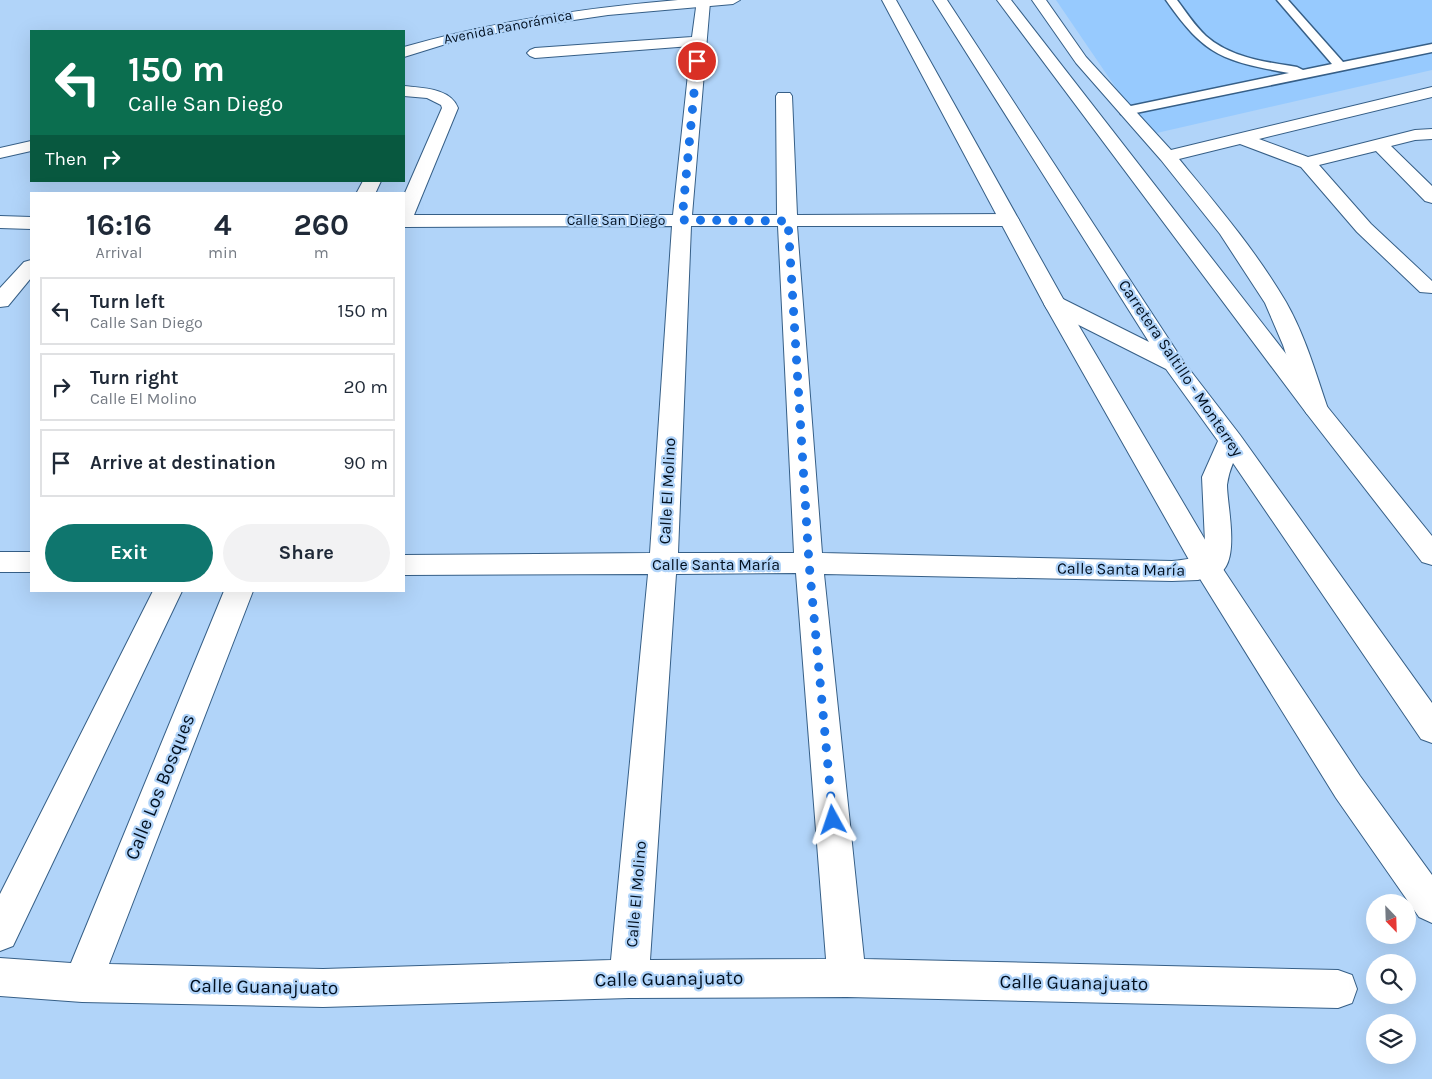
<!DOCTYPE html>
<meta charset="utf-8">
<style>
:root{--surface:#fff;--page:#f2f2f3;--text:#1f2937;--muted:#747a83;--line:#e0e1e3;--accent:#0f766e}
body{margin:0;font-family:Karla,sans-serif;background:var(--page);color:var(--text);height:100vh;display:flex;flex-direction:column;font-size:19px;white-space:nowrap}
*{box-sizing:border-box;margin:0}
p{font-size:16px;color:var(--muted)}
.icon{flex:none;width:28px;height:28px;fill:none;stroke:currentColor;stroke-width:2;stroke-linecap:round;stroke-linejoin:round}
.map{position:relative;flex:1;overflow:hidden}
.sheet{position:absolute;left:30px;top:192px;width:375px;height:400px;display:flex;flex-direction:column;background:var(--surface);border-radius:0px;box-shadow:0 5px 20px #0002}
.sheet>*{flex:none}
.top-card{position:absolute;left:30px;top:30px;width:375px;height:152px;border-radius:0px;box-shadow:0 5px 20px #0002;background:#0b6e4f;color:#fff;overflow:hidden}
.needle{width:32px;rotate:157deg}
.buttons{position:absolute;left:1366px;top:894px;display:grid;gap:10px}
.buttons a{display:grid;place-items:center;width:50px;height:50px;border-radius:50%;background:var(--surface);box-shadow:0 5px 20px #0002;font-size:25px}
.pin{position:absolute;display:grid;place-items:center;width:42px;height:42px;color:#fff;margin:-21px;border:2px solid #fff;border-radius:50%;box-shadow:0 1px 5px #0007}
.me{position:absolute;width:55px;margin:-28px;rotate:355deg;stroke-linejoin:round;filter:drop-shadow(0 0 4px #0008)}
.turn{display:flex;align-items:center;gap:18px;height:105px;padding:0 15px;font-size:22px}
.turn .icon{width:65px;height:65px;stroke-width:2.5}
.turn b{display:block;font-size:35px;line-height:42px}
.then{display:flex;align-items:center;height:48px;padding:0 15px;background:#0003;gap:10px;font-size:19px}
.eta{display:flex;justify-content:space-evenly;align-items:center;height:85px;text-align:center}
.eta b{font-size:30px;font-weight:700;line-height:35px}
.button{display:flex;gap:10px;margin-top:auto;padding:10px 15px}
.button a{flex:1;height:58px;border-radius:30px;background:var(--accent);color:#fff;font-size:20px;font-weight:700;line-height:58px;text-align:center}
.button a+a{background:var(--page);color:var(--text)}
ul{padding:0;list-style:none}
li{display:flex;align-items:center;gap:15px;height:68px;margin:0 10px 8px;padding:0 5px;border:2px solid var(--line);border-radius:0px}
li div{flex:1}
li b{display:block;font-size:19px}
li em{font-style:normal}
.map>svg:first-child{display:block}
.built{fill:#97cafe}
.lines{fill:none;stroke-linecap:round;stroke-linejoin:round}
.lane-casing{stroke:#365f87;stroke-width:3}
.street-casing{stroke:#365f87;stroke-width:2}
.secondary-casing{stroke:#365f87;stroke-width:2}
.highway-casing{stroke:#365f87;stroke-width:2}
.lane{fill:#fff;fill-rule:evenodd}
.street{fill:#fff;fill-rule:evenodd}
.secondary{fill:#fff;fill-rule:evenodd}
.highway{fill:#fff;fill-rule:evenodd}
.route{stroke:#1a73e8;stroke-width:9;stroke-dasharray:0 16.2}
.labels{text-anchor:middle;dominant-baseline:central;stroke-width:4.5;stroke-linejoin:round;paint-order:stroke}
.far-street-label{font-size:14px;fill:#021020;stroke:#b1d4f9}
.street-label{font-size:16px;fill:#021020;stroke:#b1d4f9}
.near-street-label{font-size:19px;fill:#021020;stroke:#b1d4f9}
</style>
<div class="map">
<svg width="1432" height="1079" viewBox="0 0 1432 1079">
<rect width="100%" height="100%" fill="#b1d4f9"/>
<path class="built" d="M1056,0H1432V70L1148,135Z"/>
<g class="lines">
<g class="lane-casing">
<path id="lane" d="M1166,0H1177C1186,12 1195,26 1206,36C1231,58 1266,62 1297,67L1303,70L1332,64L1277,0H1288L1343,62L1432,44V52L1126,115L1121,114L1120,111L1126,107L1289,73C1223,61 1205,56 1166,0Z"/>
</g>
<g class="street-casing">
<path id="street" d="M697,0H709L710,2L692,215H777L776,96L778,93H790L792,96L797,215L1009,214L1016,216L1019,220L1016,224L1009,226H797L822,553L1172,561C1187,560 1203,555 1217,560L1221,567L1217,574L1198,580L1172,581L824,574L864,959L1338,970L1352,975L1357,989L1352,1003L1338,1008L847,997L629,998L323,1007L82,1002L0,996V958L71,963L224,591H253L109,964L323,969L611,960L648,574L404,575V555L650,553L672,226L404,227V195L442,108L441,105L427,98L404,96V86C422,88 451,88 458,108L414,215H673L691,46L535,58L530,56L527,53L530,50L535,48L692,37ZM691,226H778L794,553H678ZM796,573L826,959L650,960L676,574Z
M1032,0H1046L1086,57L1171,150L1432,87V97L1259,139L1308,157L1415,130L1432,129V139L1415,140L1391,146L1432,186V203L1425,201L1376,151L1319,165L1371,224L1432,281V293L1420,292L1357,232L1301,167L1240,144L1179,159C1217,205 1256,251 1286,302C1305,335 1316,374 1328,409L1325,414L1316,417L1307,414L1304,409L1283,345L1265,303L1220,234L1161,160L1076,63Z
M363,181H381L375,194H356Z
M0,216L31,217V229L0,228Z
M31,260V278L8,306L0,307V288L24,262Z
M0,552H31V572H0Z
M153,591H182L13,946L0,951V894Z"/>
</g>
<g class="secondary-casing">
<path id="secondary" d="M678,0H740L733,4L608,15L526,27L449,43L404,57V47C494,21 585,8 678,0Z
M882,0H896L1066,304L1217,560L1360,776L1432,875V923L1419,917L1336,798L1197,574L1044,304Z
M31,141V151L0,158V148Z"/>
</g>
<g class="highway-casing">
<path id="highway" d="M933,0H947L1183,361L1240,435L1432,703V743L1421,739L1233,463C1230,470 1228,477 1227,485C1227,510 1248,590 1197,574L1193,567L1202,555L1205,542L1202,477L1218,441L1166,369L1047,309L1044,304L1047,299L1055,298L1063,299L1149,342Z
M997,0H1011L1325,404L1432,536V565L1422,562L1307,414Z"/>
</g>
<use href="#lane" class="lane"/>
<use href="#street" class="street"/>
<use href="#secondary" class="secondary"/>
<use href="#highway" class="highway"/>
</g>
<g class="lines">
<path class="route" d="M697,61L682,220L788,221L809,563L833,820"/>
</g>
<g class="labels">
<g class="far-street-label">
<text transform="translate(508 27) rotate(-11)">Avenida Panorámica</text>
<text x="616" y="220">Calle San Diego</text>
</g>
<g class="street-label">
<text transform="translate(1181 368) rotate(56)">Carretera Saltillo - Monterrey</text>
<text transform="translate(667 491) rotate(-87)">Calle El Molino</text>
<text x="716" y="564">Calle Santa María</text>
<text transform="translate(1121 569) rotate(1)">Calle Santa María</text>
<text transform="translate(636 894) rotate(-85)">Calle El Molino</text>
</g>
<g class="near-street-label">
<text transform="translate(160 787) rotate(-68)">Calle Los Bosques</text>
<text transform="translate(669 979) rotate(-1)">Calle Guanajuato</text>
<text transform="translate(1074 983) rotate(1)">Calle Guanajuato</text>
<text transform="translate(264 987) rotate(1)">Calle Guanajuato</text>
</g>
</g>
</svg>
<div class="buttons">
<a><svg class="needle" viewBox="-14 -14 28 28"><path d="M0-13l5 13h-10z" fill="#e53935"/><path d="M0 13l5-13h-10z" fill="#747a83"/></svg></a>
<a><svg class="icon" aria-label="search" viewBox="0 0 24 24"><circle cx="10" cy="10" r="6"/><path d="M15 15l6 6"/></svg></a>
<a><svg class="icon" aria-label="layers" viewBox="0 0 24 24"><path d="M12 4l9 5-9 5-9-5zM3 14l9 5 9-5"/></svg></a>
</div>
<div class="pin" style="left:697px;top:61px;background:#d93025"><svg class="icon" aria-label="arrive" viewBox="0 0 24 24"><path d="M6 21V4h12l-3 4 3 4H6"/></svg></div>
<svg class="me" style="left:833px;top:820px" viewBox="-20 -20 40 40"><path d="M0-17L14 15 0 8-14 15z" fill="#1a73e8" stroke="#fff" stroke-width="4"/></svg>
<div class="top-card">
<div class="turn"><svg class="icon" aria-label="left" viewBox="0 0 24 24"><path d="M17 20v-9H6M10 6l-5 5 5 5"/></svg><div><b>150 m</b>Calle San Diego</div></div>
<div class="then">Then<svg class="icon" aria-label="right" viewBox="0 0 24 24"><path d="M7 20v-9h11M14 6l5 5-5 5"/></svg></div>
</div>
<section class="sheet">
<div class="eta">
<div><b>16:16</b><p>Arrival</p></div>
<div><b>4</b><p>min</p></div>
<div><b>260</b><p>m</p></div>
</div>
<ul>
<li><svg class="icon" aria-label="left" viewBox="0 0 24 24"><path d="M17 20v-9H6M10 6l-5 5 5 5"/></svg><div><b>Turn left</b><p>Calle San Diego</p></div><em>150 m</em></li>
<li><svg class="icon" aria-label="right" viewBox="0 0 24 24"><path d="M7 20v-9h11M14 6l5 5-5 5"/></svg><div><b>Turn right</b><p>Calle El Molino</p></div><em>20 m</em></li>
<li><svg class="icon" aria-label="arrive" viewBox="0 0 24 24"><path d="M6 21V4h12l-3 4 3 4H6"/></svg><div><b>Arrive at destination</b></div><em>90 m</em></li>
</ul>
<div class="button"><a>Exit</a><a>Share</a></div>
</section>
</div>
